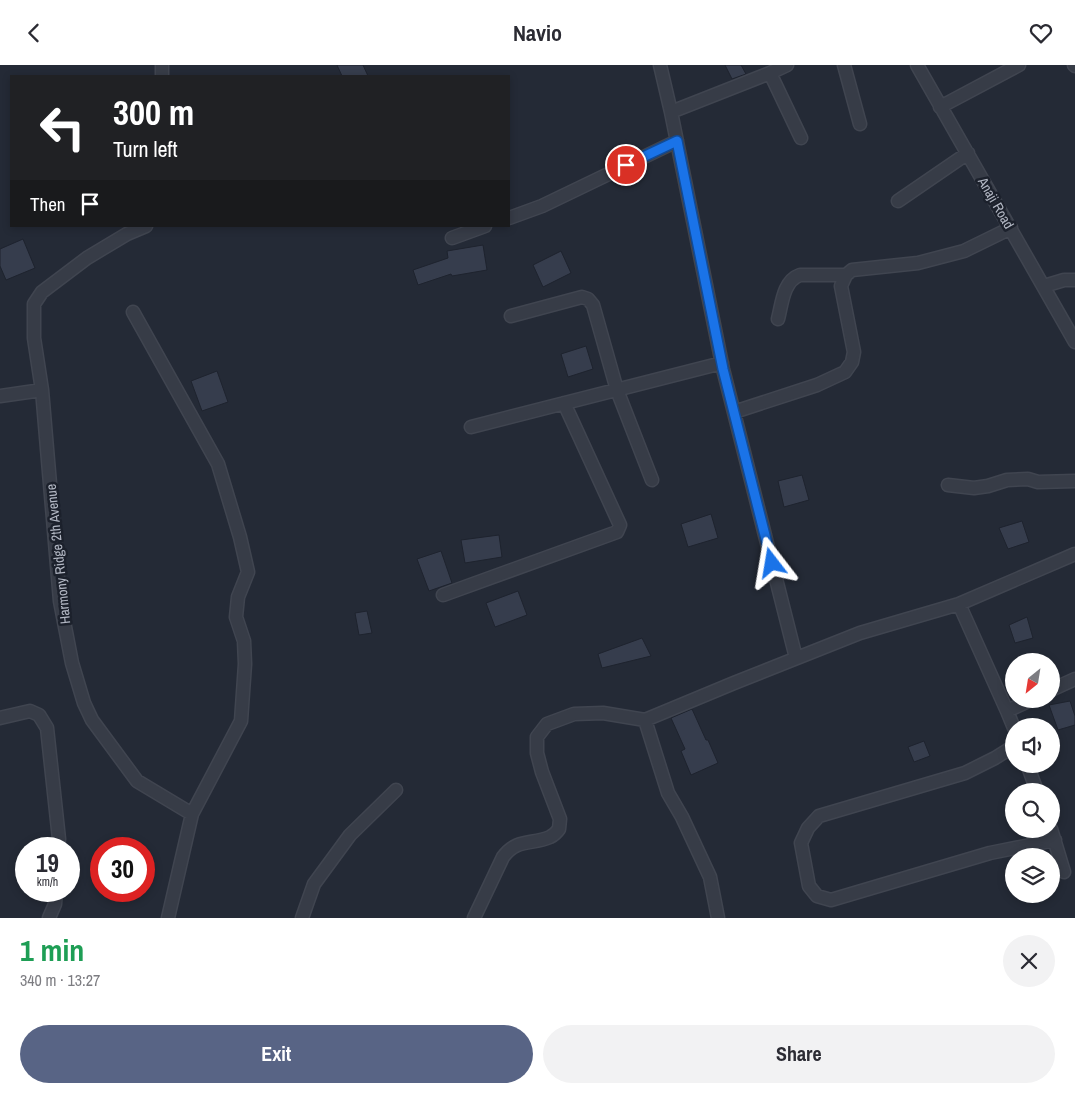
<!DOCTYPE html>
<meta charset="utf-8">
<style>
:root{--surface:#fff;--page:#f2f2f3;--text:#2b2b33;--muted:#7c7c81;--accent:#586485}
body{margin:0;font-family:"Archivo Narrow",sans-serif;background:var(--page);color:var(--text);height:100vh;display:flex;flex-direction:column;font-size:19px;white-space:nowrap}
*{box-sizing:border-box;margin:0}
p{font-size:16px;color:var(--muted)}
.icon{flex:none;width:28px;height:28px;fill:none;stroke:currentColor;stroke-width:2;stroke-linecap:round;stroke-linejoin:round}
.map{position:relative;height:853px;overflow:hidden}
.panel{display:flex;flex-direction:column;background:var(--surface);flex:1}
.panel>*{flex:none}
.hud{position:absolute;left:10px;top:10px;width:500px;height:152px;border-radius:0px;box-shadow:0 2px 8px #0003;background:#202124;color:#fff;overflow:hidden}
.needle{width:32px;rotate:210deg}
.buttons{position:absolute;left:1005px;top:588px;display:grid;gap:10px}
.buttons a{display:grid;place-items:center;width:55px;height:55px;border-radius:50%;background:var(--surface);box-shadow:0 2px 8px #0003;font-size:25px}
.speed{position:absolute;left:15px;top:772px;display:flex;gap:10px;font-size:25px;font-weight:700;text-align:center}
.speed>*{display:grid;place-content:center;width:65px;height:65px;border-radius:50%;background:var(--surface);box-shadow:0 2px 8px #0003;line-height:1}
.speed small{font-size:12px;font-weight:400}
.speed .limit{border:8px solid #d22;background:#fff;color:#111}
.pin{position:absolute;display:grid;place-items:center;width:42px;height:42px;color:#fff;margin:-21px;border:2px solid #fff;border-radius:50%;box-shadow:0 1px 5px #0007}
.me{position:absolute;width:55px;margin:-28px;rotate:346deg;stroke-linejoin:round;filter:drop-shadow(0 0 4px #0008)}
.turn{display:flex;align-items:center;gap:18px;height:105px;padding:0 20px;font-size:22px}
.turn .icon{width:65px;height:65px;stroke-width:2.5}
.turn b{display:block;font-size:35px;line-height:42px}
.then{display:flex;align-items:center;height:48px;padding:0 20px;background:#0003;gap:10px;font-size:19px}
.round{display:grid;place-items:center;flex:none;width:52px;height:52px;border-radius:26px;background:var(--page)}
.head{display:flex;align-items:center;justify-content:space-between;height:85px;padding:0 20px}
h1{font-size:30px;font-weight:700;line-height:38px;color:#1e9e55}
.primary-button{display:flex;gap:10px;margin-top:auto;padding:10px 20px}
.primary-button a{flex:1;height:58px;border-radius:30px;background:var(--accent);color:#fff;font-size:20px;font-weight:700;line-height:58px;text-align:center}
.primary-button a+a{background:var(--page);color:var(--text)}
header{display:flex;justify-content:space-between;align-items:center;height:65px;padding:0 20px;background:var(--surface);font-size:22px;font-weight:700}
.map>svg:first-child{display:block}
.building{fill:#363d4d;stroke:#1e232e}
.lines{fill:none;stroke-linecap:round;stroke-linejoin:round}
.minor-casing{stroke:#404550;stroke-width:15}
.minor{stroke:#373c47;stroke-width:12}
.route-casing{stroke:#114b97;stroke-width:12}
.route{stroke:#1a73e8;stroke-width:9}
.labels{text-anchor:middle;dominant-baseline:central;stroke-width:5;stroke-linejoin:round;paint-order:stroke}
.street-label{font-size:14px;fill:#b2b7c3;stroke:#1c212c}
</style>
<header><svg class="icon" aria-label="back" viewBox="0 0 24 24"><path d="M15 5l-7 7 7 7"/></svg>Navio<svg class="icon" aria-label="heart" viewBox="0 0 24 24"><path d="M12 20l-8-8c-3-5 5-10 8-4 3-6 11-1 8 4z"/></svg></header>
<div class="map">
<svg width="1075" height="853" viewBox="0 0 1075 853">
<rect width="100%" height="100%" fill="#242a36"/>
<path class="building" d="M337,0H363L368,11H342Z
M725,0H741L746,9L732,14Z
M23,174L35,203L6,215L0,201V184Z
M483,180L487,205L452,211L451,209L418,220L413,205L448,193L447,186Z
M561,186L571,208L543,222L533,200Z
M586,281L593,304L568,312L561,289Z
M217,306L228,337L202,346L191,316Z
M802,410L809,435L784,442L778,416Z
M711,449L718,473L688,482L681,459Z
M1022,456L1029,477L1008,484L999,463Z
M499,470L502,492L465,498L461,475Z
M441,486L452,518L429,526L417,494Z
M518,526L527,550L495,562L486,538Z
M367,546L372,568L359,570L355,548Z
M1027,552L1033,573L1015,578L1009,560Z
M642,573L651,591L602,603L598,589Z
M1070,636L1075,651V660L1058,665L1049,640Z
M692,644L706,675H708L718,698L691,710L681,686L685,684L671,653Z
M924,676L930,691L914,697L908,682Z"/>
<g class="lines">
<g class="minor-casing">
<path id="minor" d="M162,0V11
M660,0L671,47L723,304L796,593
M844,0L860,59
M917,0L1075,277
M1074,0L1075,1
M770,8L801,73
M940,42L1019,0
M671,47L770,8L787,0
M898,136L968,88
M509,153L542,141L677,76
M452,173L485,161
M1044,221L1064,215H1075
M133,247L218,399L240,472L248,507L238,532L236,552L244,576L245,599L241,656L192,749
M511,251L582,232L588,234L593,240L617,325L652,415
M778,254C782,239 783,216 800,210H846
M42,325L34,273V239L42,227L87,193L127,169L146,161
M0,331L42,325L60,536L72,598L84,638L92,655L137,716L192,749L168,853
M734,347L817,320L845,307L852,297L854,287L841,221L846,210L852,205L918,198L964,186L1011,163
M471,362L722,298
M948,420L974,423L988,421L1007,415L1028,414L1038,417L1075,416
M443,530L617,467L620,460L564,338
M959,539L1007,646L1014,663
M1051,625L1075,614
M1007,646L1033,634
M0,653L30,646L39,650L47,663L59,774L58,784
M1014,681L995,693L965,708L819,751L808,763L801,778L809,821L817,831L831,835L990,788L1055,775
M1027,699L1037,726
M1051,764L1064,807
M49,853L55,839L56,826
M302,853L314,819L350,770L396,725
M474,853L503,792C517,773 532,780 550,772C554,770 557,767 559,764L560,754L542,707L537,688V672L547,659L574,649L603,648L645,655
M718,853L710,812L682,752L668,728L645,655L734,618L860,568L959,539L1075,489"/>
</g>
<use href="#minor" class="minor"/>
</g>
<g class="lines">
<g class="route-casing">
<path id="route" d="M626,100L677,76L723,304L772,498"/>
</g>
<use href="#route" class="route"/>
</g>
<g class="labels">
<g class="street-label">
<text transform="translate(996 138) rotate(60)">Anaji Road</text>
<text transform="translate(58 489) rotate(-96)">Harmony Ridge 2th Avenue</text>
</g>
</g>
</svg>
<div class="buttons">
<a><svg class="needle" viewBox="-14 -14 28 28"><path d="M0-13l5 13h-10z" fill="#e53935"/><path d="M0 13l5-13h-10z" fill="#7c7c81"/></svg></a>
<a><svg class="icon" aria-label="sound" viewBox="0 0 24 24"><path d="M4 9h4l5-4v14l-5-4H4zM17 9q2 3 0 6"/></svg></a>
<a><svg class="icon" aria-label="search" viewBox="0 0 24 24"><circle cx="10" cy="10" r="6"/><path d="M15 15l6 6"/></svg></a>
<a><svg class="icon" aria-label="layers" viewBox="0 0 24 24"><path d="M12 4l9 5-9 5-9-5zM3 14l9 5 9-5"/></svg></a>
</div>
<div class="speed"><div>19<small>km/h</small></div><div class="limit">30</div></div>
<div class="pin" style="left:626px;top:100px;background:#d93025"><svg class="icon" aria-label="arrive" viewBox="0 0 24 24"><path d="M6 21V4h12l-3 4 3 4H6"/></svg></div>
<svg class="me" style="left:772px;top:498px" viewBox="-20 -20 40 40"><path d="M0-17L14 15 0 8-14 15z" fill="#1a73e8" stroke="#fff" stroke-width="4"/></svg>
<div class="hud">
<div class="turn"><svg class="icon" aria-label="left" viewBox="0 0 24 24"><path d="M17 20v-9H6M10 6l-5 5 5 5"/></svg><div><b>300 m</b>Turn left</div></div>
<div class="then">Then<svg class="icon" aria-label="arrive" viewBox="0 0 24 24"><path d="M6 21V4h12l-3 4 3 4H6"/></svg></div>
</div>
</div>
<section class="panel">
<div class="head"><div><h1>1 min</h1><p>340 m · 13:27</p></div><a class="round"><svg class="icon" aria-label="close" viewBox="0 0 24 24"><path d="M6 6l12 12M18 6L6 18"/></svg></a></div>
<div class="primary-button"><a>Exit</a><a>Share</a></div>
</section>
